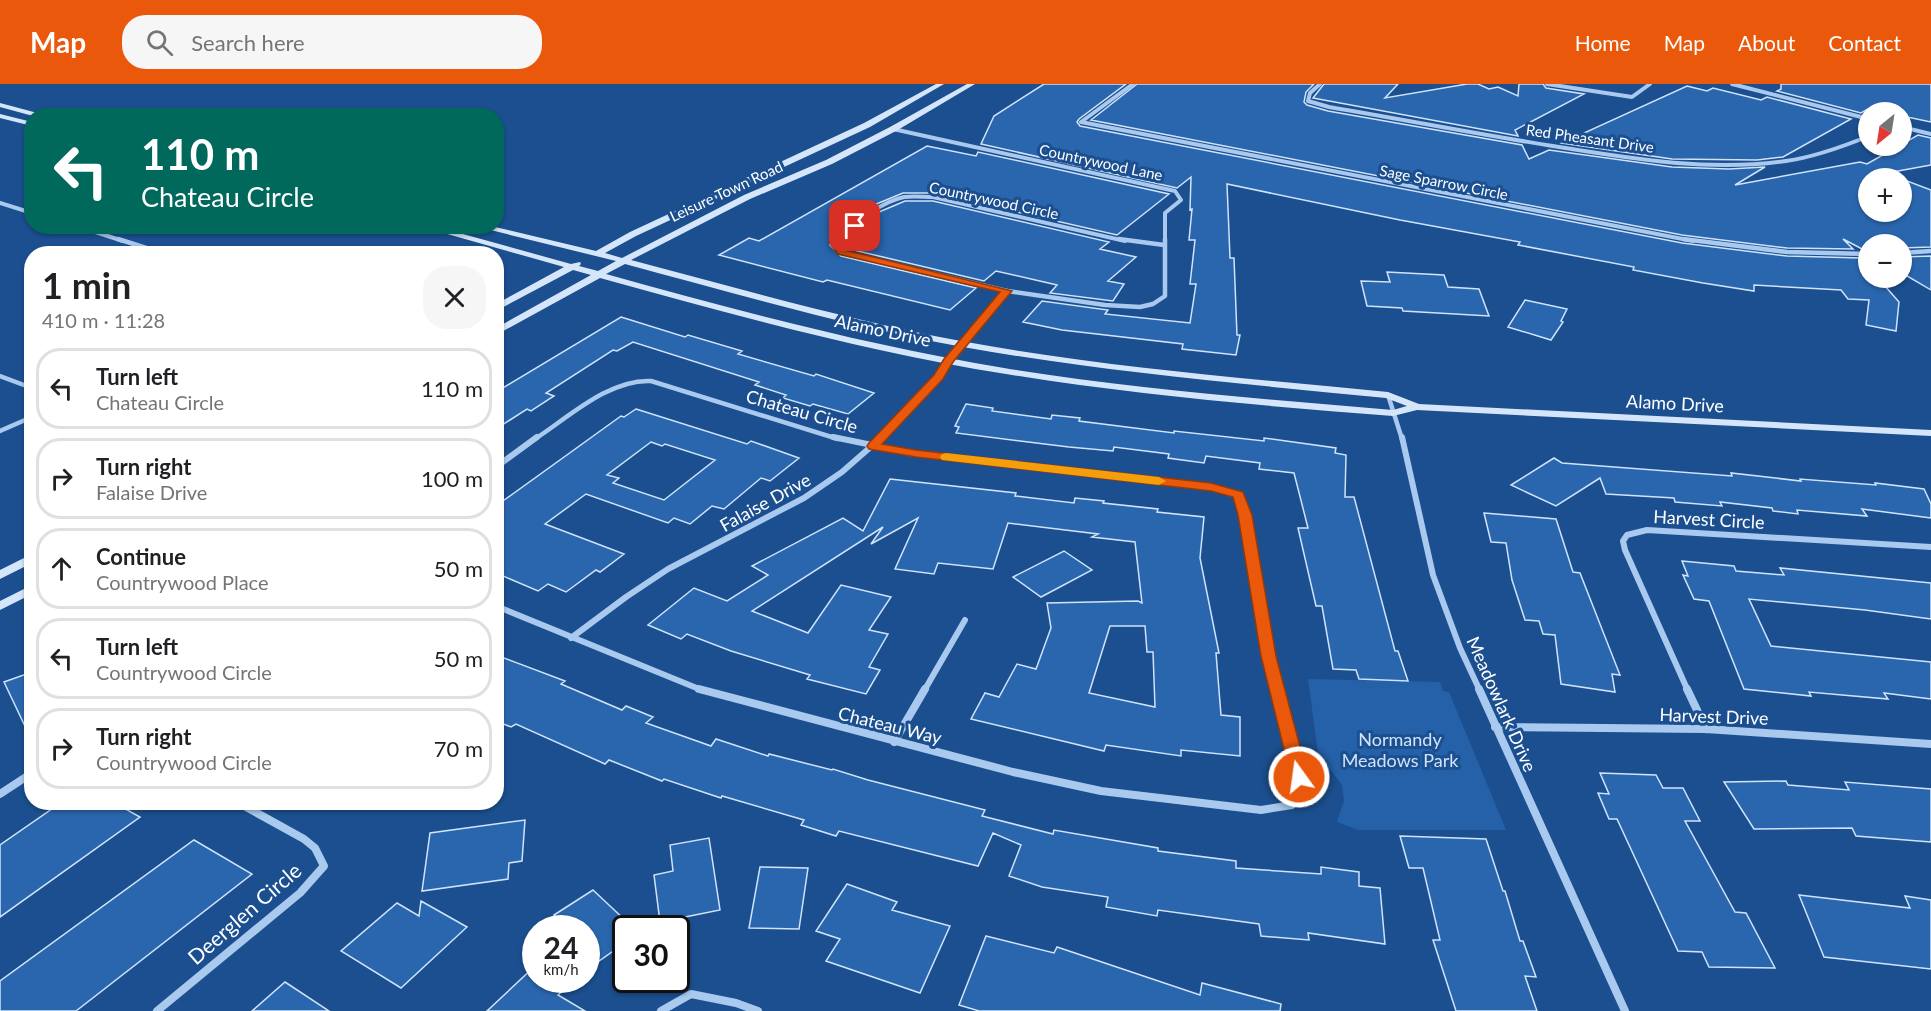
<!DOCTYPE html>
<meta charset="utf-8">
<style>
:root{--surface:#fff;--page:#f6f6f6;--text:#202124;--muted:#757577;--line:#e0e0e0;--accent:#ea580c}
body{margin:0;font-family:Lato,sans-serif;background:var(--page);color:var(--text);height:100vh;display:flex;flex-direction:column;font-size:22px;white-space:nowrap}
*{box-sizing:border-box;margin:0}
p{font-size:20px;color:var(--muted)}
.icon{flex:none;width:33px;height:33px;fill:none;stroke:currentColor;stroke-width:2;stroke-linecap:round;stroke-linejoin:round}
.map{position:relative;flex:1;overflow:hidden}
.drawer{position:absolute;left:24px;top:162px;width:480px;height:564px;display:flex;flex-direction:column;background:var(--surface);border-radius:24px;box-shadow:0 2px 4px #0004}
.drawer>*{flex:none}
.top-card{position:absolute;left:24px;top:24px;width:480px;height:126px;border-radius:24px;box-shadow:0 2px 4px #0004;background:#00695c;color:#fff;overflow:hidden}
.needle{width:39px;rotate:210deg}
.fabs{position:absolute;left:1858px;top:18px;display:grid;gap:12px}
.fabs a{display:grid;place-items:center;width:54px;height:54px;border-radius:50%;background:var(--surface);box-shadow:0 2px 4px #0004;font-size:30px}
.speed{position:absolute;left:522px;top:831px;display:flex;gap:12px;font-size:30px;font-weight:700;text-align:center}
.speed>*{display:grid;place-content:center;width:78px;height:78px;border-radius:50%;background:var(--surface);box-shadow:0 2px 4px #0004;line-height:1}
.speed small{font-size:15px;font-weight:400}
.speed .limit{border:3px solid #111;border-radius:9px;background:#fff;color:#111}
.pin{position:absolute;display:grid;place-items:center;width:51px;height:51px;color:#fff;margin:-26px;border-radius:12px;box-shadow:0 3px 9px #0006}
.me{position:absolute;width:66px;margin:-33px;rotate:346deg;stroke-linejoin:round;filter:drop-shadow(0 0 4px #0008)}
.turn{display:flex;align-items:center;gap:21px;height:126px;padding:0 18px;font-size:27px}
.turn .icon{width:78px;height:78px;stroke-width:2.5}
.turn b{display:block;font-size:42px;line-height:51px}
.round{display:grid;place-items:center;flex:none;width:63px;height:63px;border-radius:24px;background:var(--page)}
.headline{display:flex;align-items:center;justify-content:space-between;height:102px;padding:0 18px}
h1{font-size:36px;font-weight:700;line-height:45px}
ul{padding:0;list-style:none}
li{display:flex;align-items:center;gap:18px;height:81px;margin:0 12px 9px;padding:0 6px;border:3px solid var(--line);border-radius:24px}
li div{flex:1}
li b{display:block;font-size:22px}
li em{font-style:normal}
header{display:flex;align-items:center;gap:36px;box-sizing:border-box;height:84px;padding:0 30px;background:var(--accent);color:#fff}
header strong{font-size:28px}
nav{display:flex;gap:33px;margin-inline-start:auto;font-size:21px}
.search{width:420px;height:54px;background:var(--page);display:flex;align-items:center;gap:15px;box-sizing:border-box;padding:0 21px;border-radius:24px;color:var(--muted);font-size:22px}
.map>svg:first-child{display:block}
.green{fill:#2461a8}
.building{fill:#2a66ad;stroke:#cfe3fa;stroke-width:1.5;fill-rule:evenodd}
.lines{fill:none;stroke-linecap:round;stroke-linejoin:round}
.street-far3{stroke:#a9c9ee;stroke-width:4}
.street-far2{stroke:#a9c9ee;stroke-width:4.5}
.street-far1{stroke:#a9c9ee;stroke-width:6}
.street{stroke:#a9c9ee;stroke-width:8}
.secondary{fill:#d6e6fa;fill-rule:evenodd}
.route{fill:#ea580c;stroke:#983908;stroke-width:1.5}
.slow{fill:#f59e0b}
.labels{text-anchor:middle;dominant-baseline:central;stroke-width:6;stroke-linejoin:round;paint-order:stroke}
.far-street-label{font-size:15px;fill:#fff;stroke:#1b4f8f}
.street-label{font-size:18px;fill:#fff;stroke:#1b4f8f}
.park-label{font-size:18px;fill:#cfe3fa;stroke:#1b4f8f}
.near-street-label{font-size:21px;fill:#fff;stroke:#1b4f8f}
</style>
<header>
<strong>Map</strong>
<div class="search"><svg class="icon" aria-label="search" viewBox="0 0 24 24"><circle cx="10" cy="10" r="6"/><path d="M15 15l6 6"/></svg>Search here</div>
<nav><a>Home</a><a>Map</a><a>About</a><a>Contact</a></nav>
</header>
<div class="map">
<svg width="1931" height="927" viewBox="0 0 1931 927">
<rect width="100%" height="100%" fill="#1b4f8f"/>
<path class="green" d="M1308,595L1440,598L1443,607L1449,608L1506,746H1358L1337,738L1344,717L1342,701L1318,669Z"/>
<path class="building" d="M1044,0H1126L1079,35L1077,38L1080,42L1682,159L1787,172L1861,174L1869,184V194H1878L1899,218L1896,247L1866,241L1869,216L1848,215L1841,206L1754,201V207L1703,199L1633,186L1634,183L1518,161L1520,158L1400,136L1227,100L1230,174H1234L1237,251H1240L1236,271L1182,265L1183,260L1062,246L1023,238L1042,217L1108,226L1105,230L1190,239L1196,200H1190L1195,156H1189L1192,125L1190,126L1191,93L1177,104L981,60L994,32Z
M1137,0H1314L1306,8L1304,18L1307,21L1328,27L1522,61L1529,75L1549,66L1672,83L1729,85L1765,83L1735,101L1860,78L1867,80L1918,51L1931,54V81L1887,89L1902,94H1869V128H1902V95L1931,106V163L1902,164V160H1869V165H1862L1843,155L1853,165L1787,164L1682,151L1091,36Z
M1324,0H1398L1385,14L1467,0H1478L1489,5L1498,3L1518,12L1519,0H1543L1546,4L1584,10L1515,46L1518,52L1313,14Z
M1781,0H1931V38L1902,32V28L1873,22L1861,29L1777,7L1781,5Z
M1687,2L1707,7L1713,4L1761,16L1767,13L1851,35L1783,73L1757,76L1672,75L1562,59Z
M927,62L976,72L978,68L1169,110L1117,151L934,109H903L874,121L830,156V161L841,172L976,204L950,226L827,196L823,198L719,171L749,154L759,157Z
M905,117H933L1109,158L1100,165L1136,173L1108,197L1124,200L1113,217L1050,209L1057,201L996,187L984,197L845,164L840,159L879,128Z
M1931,172V206L1902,189V173Z
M1387,188L1444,191L1448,203L1479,205L1489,232L1403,227L1402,224L1367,222L1361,197L1390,198Z
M1525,216L1567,225L1561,237L1563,238L1551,256L1508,243Z
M621,233L685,253L688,251L742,267L738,270L814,292L816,290L874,309L848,330L813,320L810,322L783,314L786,311L755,301L759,298L633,258L617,267L613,266L546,309L554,312L531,327L527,325L496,345V308Z
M966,320L993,324L992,327L1051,335L1052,331L1080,334L1079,337L1174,349V347L1264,357V354L1336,364L1335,369L1346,371L1345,413H1354L1395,567H1398L1408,597L1359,595L1356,586L1333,585L1322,522H1316L1298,444H1308L1294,389L1259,385L1260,379L1206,372L1204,379L1168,374L1169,370L1114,363L1113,367L1069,363L956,349L959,343L955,342Z
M636,325L747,360L751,357L799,374L770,397L761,394L724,425L712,422L690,440L674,434L668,439L586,410L545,440L624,470L600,488L596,486L566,508L548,500L538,507L496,489V422L621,332L624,333ZM651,358L662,362L665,360L715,376L664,416L613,399L619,394L607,391Z
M1554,374L1562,379L1732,392L1731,389L1801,397L1800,395L1876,401L1875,399L1924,405L1931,420V434L1862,425L1867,432L1797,426L1798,430L1773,427L1772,424L1720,418L1722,422L1675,418L1674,414L1606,410L1600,394L1556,422L1511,401Z
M890,395L1016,409L1015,412L1074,419L1075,414L1104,417L1103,419L1158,425L1157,428L1204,433L1200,474L1219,569H1216L1221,631L1240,633V672L1181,666V672L1106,661L1104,667L971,635L985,609L999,613L1017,580L1036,585L1051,544L1047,519L1138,517L1142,519L1135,458L1092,453L1098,450L1008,439L993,485L938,479L934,490L895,485L918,434L871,460L883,443L752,527L808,549L841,501L891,513L869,546L888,550L869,583L880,586L866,610L807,595L810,591L731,567L687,550L681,555L648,541L694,504L727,517L768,491L752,482L843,434L863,447ZM1110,542H1145L1147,568H1153L1155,623L1089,609Z
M1484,429L1556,435L1573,488L1580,489L1620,591L1612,590L1615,608L1561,600L1555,551L1543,550L1539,537L1525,536L1512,496L1506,459L1491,458Z
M1064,467L1092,486L1041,513L1013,493Z
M1682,477L1734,482L1736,487L1784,491L1780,484L1931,499V535L1865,526L1749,515L1771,562L1931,578V615L1884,609L1888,615L1809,608L1811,612L1744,605L1709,517L1694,515L1683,491L1688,492Z
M496,571L565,597L561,600L622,626L626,622L653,633L646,639L711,662L716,655L768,672L769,670L832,686L833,685L868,696L985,726L982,732L1053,750L1054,746L1158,764V767L1236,777V784L1321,790V783L1359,788V802L1380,804L1385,860L1308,849L1309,856L1261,852L1259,840L1158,826L1157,832L1106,823L1108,813L1042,803L1009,792L1021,761L993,749L978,782L839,747L836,752L801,741L804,736L722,712L721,714L664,695L662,697L609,676L605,680L516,640L511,643L496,637Z
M32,588V657L4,598Z
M1600,689L1656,691L1663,704H1683L1700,737H1685L1735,828L1746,829L1775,884L1709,883L1702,868L1678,867L1617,735H1609L1598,709L1609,710Z
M1786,697L1788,701L1849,706L1845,698L1931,705V758L1856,752L1852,744L1754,745L1724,698Z
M62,718H113L140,733L0,833V761Z
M525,736L522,777L509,779L508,795L422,807L430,749Z
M1400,752L1486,755L1503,807H1505L1520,857H1523L1536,893L1525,892L1537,927H1456L1433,856H1440L1423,784H1409Z
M709,754L720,826L660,838L654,791L673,787L670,761Z
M194,756L252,790L76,927H0V897Z
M760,783L808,784L799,845L749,844Z
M847,800L897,818L892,826L950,842L920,909L826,877L840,855L816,847Z
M593,806L626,837V858L599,877L586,865V844H567L554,831Z
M1799,811L1910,824L1905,812L1931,816V885L1824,873Z
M421,817L467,843L401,904L341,867L397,819L419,832Z
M986,852L1054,869L1057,863L1200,911L1202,899L1281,920L1280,927H979L959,921Z
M536,881V896H573L558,911L585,927H487Z
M285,898L329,927H252Z"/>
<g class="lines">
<path class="street-far3" d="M1133,0L1081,38L1693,157
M1320,0L1310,9L1308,17L1329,23C1406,36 1482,51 1559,63C1633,75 1711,88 1786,77C1815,73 1842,63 1869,52
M1547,0L1632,13L1650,0
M1732,0L1869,35
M1902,43L1931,50
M893,45L1175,107L1181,116L1165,129V157
M0,119L32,129
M77,142L123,157
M836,157C854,140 880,118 904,113C914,112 924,113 933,113L1125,157"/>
<path class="street-far2" d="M118,155L165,170
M837,155L834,158L842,168L1007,207L1105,221L1140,223L1153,220L1165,212V155
M1119,155L1164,161
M1683,155L1787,168L1869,170
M1902,169L1931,167
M0,292L32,304
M1388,311L1402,355
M0,347L32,333
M535,355C569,333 609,295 651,297L838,355
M880,355L929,302L1007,207"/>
<path class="street-far1" d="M833,353L916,370L1211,403L1239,410L1245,431L1268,572L1277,607
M1402,353L1433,491L1460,564L1480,607
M496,383L537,353
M496,522L704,607
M571,554L626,513L668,485L804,414L842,388L882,353
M924,607L965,536
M1688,607L1625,466L1623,457L1627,451L1647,446L1931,463"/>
<path class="street" d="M699,605L1013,688L1101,707L1261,726L1292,721L1300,693L1277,605
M1479,605L1625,927
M1687,605L1706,645
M1495,643L1706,645L1931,660
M894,658L925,605
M0,710L32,689
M157,927L300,809L324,782L315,764L304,755L237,718
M661,927L691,910L736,919L758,927"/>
<path class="secondary" d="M936,0H944L870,43L636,152L605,169L622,174L744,111L826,76L890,43L967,0H975L896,47L832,80L750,115L631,176C741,205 849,236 961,257C1102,283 1245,294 1388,308L1419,320L1931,346V352L1417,326L1393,332C1263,322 1134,311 1006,290C868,268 734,231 600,194L496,251V244L591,191L573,186L496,227V220L564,183L419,142H434L571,180L580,178L581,180L579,182L598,187L616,177L474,142H491L596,167L630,148L864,39ZM625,180C737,210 849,243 963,263C1103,288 1245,300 1386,314L1407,322L1393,326C1263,315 1133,305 1004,284C870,262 738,227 606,190Z
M0,19L45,31L46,32H33L0,23Z
M0,30L32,38V42L0,34Z
M32,470V479L0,495V486Z
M32,501V510L0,526V517Z"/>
</g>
<path class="route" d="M851,140L859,142L839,159L845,166L1012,207L953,278L943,295L882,360L916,366L1211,399L1243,408L1252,431L1276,572L1308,693L1305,698H1294L1291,693L1261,572L1238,431L1233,413L1211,407L916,373L869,365L867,362L869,359L934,291L944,275L1000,208L838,170L829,158Z"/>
<path class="slow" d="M946,369L1159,393L1166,397L1159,401L942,376L940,373L942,370Z"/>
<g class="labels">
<g class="far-street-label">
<text transform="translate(1590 54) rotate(8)">Red Pheasant Drive</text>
<text transform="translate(1101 78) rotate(12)">Countrywood Lane</text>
<text transform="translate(1444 98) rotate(11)">Sage Sparrow Circle</text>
<text transform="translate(726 107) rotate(-25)">Leisure Town Road</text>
<text transform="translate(994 116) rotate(12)">Countrywood Circle</text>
</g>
<g class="street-label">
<text transform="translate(883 246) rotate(12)">Alamo Drive</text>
<text transform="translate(1675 319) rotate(3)">Alamo Drive</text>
<text transform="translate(802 327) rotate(16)">Chateau Circle</text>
<text transform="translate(765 418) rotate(-29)">Falaise Drive</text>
<text transform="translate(1709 435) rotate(3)">Harvest Circle</text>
<text transform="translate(1502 620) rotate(66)">Meadowlark Drive</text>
<text transform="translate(1714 632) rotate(2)">Harvest Drive</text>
<text transform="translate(890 641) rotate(14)">Chateau Way</text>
</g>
<g class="park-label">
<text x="1400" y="655">Normandy<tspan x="1400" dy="21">Meadows Park</tspan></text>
</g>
<g class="near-street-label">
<text transform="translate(244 829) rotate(-41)">Deerglen Circle</text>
</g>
</g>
</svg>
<div class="fabs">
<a><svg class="needle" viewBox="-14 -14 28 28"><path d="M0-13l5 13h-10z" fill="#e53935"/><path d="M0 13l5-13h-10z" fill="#757577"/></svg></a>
<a>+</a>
<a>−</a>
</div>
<div class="speed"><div>24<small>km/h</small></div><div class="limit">30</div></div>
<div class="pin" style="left:855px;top:142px;background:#d93025"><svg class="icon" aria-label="arrive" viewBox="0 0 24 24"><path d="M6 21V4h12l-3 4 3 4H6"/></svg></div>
<svg class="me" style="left:1299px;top:693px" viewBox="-20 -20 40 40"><circle r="17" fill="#ea580c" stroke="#fff" stroke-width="3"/><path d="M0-11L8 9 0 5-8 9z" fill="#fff"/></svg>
<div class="top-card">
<div class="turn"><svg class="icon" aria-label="left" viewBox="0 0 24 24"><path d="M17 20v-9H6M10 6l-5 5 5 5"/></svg><div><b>110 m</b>Chateau Circle</div></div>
</div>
<section class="drawer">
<div class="headline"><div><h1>1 min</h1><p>410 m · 11:28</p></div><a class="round"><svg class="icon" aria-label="close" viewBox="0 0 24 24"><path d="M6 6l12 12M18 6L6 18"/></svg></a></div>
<ul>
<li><svg class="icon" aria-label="left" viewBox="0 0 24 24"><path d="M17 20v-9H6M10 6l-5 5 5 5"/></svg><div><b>Turn left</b><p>Chateau Circle</p></div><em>110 m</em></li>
<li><svg class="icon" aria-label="right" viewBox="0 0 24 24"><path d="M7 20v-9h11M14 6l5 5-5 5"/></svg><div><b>Turn right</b><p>Falaise Drive</p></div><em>100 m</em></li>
<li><svg class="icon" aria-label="ahead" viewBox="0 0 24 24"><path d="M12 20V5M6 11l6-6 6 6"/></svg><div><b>Continue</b><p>Countrywood Place</p></div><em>50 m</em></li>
<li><svg class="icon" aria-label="left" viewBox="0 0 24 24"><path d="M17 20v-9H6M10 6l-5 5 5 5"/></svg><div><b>Turn left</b><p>Countrywood Circle</p></div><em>50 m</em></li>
<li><svg class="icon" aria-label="right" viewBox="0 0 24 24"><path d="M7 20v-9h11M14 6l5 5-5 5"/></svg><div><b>Turn right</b><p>Countrywood Circle</p></div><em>70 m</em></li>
</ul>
</section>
</div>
